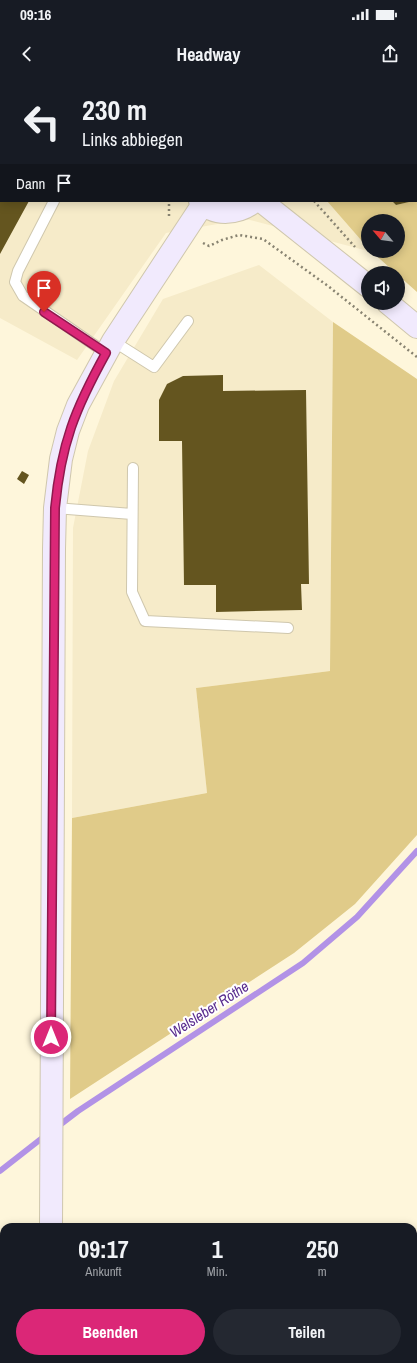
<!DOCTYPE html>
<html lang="de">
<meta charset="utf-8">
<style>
:root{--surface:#171b24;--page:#242831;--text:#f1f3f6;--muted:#9ea1a6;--accent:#db2777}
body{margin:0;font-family:"Archivo Narrow",sans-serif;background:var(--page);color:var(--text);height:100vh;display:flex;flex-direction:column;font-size:15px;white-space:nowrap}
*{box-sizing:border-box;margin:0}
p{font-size:13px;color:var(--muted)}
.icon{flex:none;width:22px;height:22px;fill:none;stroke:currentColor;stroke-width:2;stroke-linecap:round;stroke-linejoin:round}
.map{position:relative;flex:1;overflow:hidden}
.panel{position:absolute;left:0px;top:1143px;width:417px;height:140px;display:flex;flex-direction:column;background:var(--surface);border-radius:12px 12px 0 0;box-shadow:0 2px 10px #0003}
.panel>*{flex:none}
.hud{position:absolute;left:0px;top:0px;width:417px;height:122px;box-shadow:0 2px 10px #0003;background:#171b24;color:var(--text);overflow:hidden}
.needle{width:26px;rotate:299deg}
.controls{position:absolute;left:361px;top:134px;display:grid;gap:8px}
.controls a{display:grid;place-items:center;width:44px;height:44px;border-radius:50%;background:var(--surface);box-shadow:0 2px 10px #0003;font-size:20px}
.pin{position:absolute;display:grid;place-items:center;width:34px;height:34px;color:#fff;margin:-41px -17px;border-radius:50% 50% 50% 0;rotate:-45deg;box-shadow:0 0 4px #0007}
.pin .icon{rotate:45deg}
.me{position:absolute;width:44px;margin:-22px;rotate:0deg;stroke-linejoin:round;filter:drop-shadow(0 0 3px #0008)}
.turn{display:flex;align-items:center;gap:14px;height:84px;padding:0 16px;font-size:18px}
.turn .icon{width:52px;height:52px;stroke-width:2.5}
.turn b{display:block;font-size:28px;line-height:34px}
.then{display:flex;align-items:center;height:38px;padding:0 16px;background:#0003;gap:8px;font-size:15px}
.eta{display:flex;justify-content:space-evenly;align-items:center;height:68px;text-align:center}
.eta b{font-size:24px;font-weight:800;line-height:28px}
.primary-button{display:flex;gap:8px;margin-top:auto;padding:8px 16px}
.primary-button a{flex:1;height:46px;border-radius:24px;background:var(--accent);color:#fff;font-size:16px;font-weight:800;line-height:46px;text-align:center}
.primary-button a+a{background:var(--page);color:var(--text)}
.status{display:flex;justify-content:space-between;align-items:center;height:28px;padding:0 20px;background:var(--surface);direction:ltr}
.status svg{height:11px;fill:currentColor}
header{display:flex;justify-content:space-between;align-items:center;height:52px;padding:0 16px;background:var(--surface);font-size:18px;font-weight:800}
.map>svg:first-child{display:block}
.built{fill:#f6ebc9;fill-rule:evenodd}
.green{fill:#e0cb89}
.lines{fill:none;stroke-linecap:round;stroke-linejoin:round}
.stream{stroke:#b292e6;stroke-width:6}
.building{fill:#64551f}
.lane-casing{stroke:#cfc7ad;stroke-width:12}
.secondary-casing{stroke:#cfc7ad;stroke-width:24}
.path{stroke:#888371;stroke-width:2.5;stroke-dasharray:2 3;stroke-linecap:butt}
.lane{stroke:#fff;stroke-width:10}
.secondary{stroke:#f1eafd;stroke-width:22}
.route-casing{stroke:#8e194d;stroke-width:10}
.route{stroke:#db2777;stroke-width:7}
.labels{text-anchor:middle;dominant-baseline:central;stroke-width:4;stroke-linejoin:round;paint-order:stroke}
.water-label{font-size:15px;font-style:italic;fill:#592c8e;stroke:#fff}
</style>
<div class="status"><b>09:16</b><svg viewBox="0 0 49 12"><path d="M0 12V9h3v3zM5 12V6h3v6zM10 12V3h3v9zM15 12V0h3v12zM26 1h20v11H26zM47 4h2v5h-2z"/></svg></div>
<header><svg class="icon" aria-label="back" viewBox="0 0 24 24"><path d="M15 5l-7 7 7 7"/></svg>Headway<svg class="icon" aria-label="share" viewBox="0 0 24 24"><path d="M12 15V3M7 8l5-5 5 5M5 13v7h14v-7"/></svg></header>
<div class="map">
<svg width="417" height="1283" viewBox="0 0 417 1283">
<rect width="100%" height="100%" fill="#fef6db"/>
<path class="built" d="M0,0H417V191L396,178L370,171H398V141H368V171L246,139L166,153L77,280L0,238ZM1,1H416V121H1Z
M259,185L333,242L330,591L196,608L207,713L72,738L73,448L88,371L114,301L163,219Z
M413,1232L417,1233V1283H138L140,1279H413Z"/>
<path class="green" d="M417,120V212L371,171H398V141H368V168L327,121H392L396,125Z
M333,242L417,299V755L355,824L294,873L70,1019L72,738L207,713L196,608L330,591Z"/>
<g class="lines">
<path class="stream" d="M57,1047L78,1031L303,883L357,837L417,771
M0,1091L46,1055"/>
</g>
<path class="building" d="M0,121H29L0,174Z
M392,121H409V122L396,125Z
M223,295V311L306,310L309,504H301L302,530L216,532V505H184L182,361H159V320L167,304L183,296Z
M22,391L29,395L24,404L17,399Z"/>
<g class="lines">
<g class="lane-casing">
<path id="lane" d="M54,121L18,191L15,202L23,216L106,273
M113,261L154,287L188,241
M133,388L132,512L145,541L288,548
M55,428L132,434"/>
</g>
<g class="secondary-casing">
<path id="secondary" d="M104,0L106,1
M283,1V0
M200,121C215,137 239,134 255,121
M261,121L368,206
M388,223L417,247
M51,1147L54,469L55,428L61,379L68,351L78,325L113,261L203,124
M51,1279V1283"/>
</g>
<path class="path" d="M72,0L74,1
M152,0L153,1
M257,1L258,0
M314,121L355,167
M169,136V121
M203,163L209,166L222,160L239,155L263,159L328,206L417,277"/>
<use href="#lane" class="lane"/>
<use href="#secondary" class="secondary"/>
</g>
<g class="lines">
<g class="route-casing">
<path id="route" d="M44,232L106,273C75,329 61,364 55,428L51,957"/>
</g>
<use href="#route" class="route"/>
</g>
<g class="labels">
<g class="water-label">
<text transform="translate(209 929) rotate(-33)">Welsleber Röthe</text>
</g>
</g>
</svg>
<div class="controls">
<a><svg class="needle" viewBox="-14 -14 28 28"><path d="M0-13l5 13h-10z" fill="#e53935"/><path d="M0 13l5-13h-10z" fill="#9ea1a6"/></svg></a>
<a><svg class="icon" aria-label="sound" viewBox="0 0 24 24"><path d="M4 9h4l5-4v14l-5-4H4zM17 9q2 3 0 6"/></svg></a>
</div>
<div class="pin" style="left:44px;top:232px;background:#d93025"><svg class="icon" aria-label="arrive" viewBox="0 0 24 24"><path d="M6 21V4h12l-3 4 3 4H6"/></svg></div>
<svg class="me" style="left:51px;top:957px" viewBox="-20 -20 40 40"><circle r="17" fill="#db2777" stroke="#fff" stroke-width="3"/><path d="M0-11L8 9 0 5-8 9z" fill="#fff"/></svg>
<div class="hud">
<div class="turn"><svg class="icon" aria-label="left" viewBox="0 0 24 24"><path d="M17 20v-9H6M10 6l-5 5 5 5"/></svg><div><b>230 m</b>Links abbiegen</div></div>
<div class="then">Dann<svg class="icon" aria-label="arrive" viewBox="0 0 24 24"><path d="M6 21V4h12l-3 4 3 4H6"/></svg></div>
</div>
<section class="panel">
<div class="eta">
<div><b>09:17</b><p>Ankunft</p></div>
<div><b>1</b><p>Min.</p></div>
<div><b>250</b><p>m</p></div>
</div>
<div class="primary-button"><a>Beenden</a><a>Teilen</a></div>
</section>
</div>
